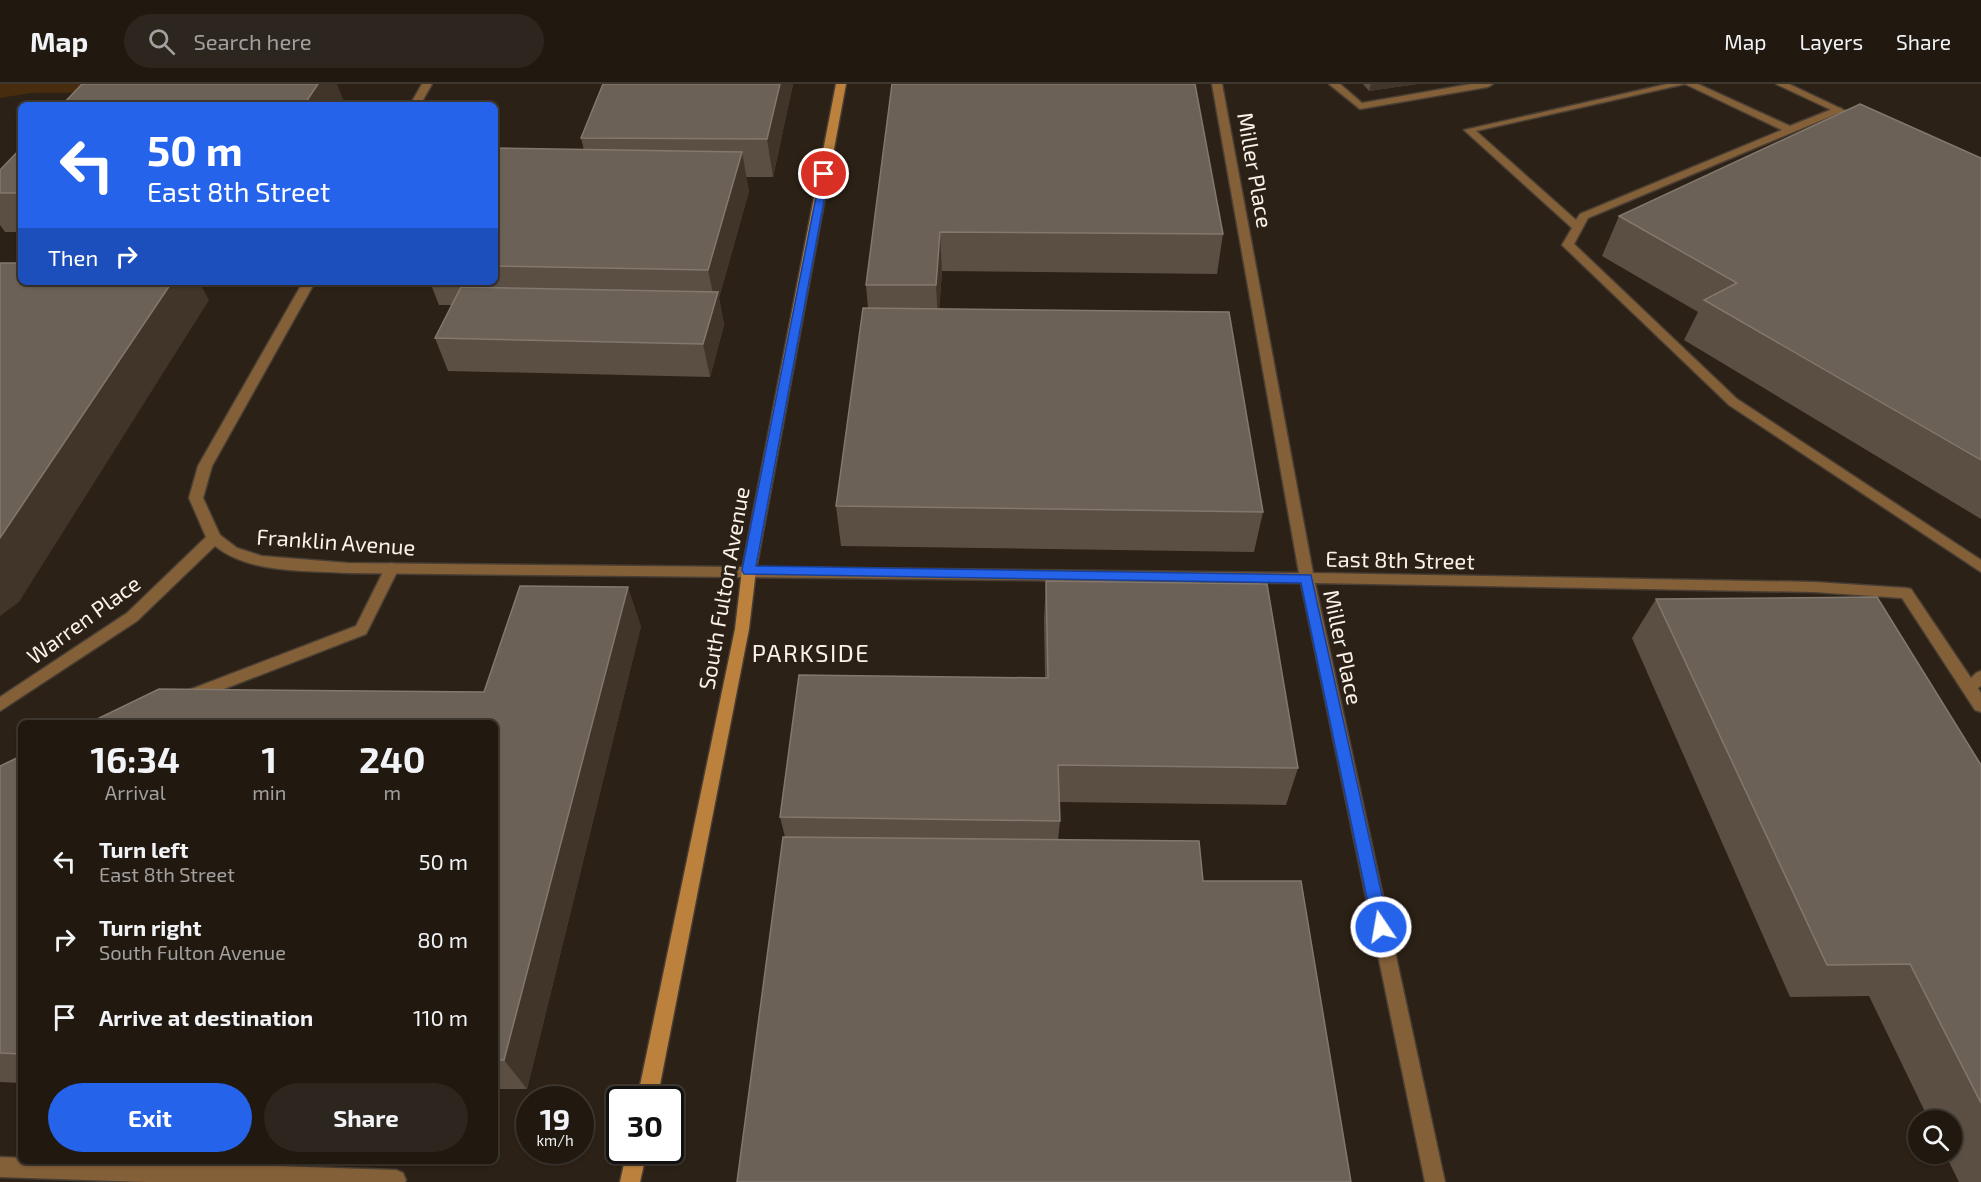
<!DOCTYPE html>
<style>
:root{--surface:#211910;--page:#2d261e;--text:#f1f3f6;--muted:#a2a09f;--line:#3e3830;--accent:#2563eb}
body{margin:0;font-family:"Exo 2",sans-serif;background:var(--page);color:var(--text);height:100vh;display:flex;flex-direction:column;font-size:22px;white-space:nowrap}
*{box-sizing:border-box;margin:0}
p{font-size:20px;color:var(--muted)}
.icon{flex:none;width:33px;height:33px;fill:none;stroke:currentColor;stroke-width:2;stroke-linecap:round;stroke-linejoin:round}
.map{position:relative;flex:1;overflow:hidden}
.details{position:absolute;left:18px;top:636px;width:480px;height:444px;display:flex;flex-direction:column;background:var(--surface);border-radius:9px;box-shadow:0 2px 4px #0004,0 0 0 2px var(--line)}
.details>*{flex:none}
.banner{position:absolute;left:18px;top:18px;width:480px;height:183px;border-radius:9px;box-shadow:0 2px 4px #0004,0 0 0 2px var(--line);background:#2563eb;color:#fff;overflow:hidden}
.tools{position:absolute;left:1908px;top:1026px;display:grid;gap:12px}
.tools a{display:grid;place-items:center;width:54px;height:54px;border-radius:50%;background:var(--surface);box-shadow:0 2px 4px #0004,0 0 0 2px var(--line);font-size:30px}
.speed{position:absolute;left:516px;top:1002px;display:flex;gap:12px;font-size:30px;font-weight:700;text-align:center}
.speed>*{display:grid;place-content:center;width:78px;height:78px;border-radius:50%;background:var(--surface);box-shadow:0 2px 4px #0004,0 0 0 2px var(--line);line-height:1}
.speed small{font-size:15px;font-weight:400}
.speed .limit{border:3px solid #111;border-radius:9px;background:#fff;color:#111}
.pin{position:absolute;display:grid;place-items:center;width:51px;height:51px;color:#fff;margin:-26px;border:3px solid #fff;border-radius:50%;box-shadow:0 2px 6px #0007}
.me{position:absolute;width:66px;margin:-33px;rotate:348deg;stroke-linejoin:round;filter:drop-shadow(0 0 4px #0008)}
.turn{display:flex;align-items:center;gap:21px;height:126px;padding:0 30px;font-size:27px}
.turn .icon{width:78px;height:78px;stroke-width:2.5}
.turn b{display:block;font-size:42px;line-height:51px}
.then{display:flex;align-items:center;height:57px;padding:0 30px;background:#0003;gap:12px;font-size:22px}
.eta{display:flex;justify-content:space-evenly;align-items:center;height:102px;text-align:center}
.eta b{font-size:36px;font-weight:700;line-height:42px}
.cta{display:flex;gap:12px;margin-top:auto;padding:12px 30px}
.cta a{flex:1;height:69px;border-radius:36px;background:var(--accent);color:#fff;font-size:24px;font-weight:700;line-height:69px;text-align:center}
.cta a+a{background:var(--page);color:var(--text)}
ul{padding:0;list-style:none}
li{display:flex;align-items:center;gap:18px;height:78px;padding:0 30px}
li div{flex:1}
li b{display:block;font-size:22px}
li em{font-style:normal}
header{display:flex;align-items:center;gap:36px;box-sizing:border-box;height:84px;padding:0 30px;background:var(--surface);border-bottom:2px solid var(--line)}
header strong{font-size:28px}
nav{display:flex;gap:33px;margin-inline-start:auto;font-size:21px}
.search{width:420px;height:54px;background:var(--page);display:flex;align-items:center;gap:15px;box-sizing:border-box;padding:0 21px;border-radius:33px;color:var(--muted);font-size:22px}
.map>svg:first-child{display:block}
.green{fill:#472d0e}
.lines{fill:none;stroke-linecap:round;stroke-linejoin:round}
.service-casing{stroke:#493e34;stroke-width:3}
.minor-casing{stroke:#493e34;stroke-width:3}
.secondary-casing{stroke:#493e34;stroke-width:3}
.service{fill:#846038;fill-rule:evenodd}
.minor{fill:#846038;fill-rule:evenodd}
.secondary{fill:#bc823d;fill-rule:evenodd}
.wall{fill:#5b4f44}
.shaded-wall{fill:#41352a}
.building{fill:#6c6156;stroke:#82786d;stroke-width:1.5}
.route{fill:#2563eb;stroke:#184099;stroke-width:1.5}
.labels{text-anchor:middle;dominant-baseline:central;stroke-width:6;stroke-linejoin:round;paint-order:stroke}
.street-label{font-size:22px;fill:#faf3eb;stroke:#2c2116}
.neighbourhood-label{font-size:24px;letter-spacing:1.5px;fill:#faf3eb;stroke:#2c2116}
</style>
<header>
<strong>Map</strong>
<div class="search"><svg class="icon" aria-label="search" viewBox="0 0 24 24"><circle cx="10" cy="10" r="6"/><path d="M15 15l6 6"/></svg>Search here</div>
<nav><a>Map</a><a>Layers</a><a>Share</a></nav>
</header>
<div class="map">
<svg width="1981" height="1098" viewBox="0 0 1981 1098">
<rect width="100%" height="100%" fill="#2c2116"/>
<path class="green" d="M0,0H176L170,8L31,9L0,14Z"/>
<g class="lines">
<g class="service-casing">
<path id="service" d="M1329,0H1340L1362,19L1471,0H1493L1488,3L1360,25Z
M1667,0H1685L1476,47L1576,136L1580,130L1782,46L1685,0H1698L1790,42L1835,24H1841V28L1588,134L1574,160L1737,315L1981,476V488L1729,321L1564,163L1562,161L1572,144L1464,46Z
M392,479L399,484L366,550L193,617H181L179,613L181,609L356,542L387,480Z
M1981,587V602L1970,609L1965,607L1962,603L1976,589Z
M0,1073L21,1074V1077H127L396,1086L403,1089L406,1096L405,1098H147L0,1093Z"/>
</g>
<g class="minor-casing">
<path id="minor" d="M422,0H432L420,21H410Z
M1212,0H1222L1313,489L1814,498L1906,504L1911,505L1981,609V628L1975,626L1902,514L1814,508L1315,499L1445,1098H1425L1301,499L348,489C305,486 250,490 215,462L137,537L0,627V613L127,529L206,453L189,414L198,382L303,198H315L212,382L203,414L220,451L237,464L262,472L348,479L1299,489Z
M1776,0H1789L1865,36L1857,38Z"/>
</g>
<g class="secondary-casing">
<path id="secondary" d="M836,0H846L756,486L749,545L657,1016H637L735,545L742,486Z
M627,1066H647L640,1098H620Z"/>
</g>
<use href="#service" class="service"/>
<use href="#minor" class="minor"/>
<use href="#secondary" class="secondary"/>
</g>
<path class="wall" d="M793,0L773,93H746L749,107L719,214L724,241L710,293L448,287L435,254L452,221H439L430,198H495V64L584,66L581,54Z
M892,0L1223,150L1217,190L942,187L939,225L1263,428L1254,468L841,462L836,422L868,224L866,201Z
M1363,0H1417L1369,7Z
M21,64V148H5L0,141V86Z
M1981,74V435L1684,256L1698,228L1602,172L1619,132Z
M1046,497L1298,684L1286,721L1059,718L1060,737L1058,756L1203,797L1351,1098L785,753L780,733L1045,594L1044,536Z
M1656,515L1981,681V1098H1959L1945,1070H1952V1036H1929L1869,912L1790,913L1632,554Z
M641,542L527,1005H495V639Z
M21,672V999L0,998V682Z"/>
<path class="shaded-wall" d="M318,0H337L345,20L344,21H304Z
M780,0H793L773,93L767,55Z
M1371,0H1417L1369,7Z
M742,68L749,107L719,214L724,241L710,293L703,260L715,219L708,186Z
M940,148L942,187L938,241L936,201Z
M172,198H199L209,216L19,518L0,532V454Z
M628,503L641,542L527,1005L504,976Z"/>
<path class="building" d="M82,0H318L304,21H62Z
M603,0H780L767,55L581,54Z
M892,0H1195L1223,150L940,148L936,201H866Z
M1860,20L1981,74V376L1704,216L1737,199L1619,132Z
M21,64V109H0V86Z
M495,64L742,68L708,186L495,182Z
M0,179H21V198H172L0,454Z
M461,203L718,208L703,260L435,254Z
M863,224L1229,228L1263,428L836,422Z
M1046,497L1267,500L1298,684L1058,681L1060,737L780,733L799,591L1048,594Z
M520,502L628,503L504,976H495V639H89L159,605L484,608Z
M1877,513L1981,681V1019L1910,880L1827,881L1656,515Z
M21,672V970L0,969V682Z
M783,753L1199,757L1203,797H1301L1351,1098H737Z"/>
<path class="route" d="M821,88L829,90L756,482L1311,491L1389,843L1387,848L1381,850L1375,848L1373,843L1301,499L744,490L742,486Z"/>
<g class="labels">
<g class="street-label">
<text transform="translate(1256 86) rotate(80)">Miller Place</text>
<text transform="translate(336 457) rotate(4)">Franklin Avenue</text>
<text transform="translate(1400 475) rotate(1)">East 8th Street</text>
<text transform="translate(723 504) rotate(-80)">South Fulton Avenue</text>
<text transform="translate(83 535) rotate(-36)">Warren Place</text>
<text transform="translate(1344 563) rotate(78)">Miller Place</text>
</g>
<g class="neighbourhood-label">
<text x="811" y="568">PARKSIDE</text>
</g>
</g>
</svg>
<div class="tools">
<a><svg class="icon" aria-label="search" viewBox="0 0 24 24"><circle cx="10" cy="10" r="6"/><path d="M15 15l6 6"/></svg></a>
</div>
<div class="speed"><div>19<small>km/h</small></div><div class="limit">30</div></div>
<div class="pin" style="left:824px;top:90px;background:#d93025"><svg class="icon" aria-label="arrive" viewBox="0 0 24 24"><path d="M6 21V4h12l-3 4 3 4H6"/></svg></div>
<svg class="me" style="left:1381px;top:843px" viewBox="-20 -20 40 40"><circle r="17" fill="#2563eb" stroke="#fff" stroke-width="3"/><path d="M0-11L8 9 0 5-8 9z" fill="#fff"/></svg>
<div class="banner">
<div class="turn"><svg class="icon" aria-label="left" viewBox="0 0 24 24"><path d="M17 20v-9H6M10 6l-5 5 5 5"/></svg><div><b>50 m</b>East 8th Street</div></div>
<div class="then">Then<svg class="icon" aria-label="right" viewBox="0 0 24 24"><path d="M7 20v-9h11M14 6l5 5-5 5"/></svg></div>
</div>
<section class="details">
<div class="eta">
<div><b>16:34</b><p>Arrival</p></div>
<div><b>1</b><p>min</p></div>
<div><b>240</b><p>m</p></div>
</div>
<ul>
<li><svg class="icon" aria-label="left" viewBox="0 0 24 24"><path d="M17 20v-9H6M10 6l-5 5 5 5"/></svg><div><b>Turn left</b><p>East 8th Street</p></div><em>50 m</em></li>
<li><svg class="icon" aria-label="right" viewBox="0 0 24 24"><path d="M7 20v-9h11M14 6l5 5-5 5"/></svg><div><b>Turn right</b><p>South Fulton Avenue</p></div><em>80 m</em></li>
<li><svg class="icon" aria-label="arrive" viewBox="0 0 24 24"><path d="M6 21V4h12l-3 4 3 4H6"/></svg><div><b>Arrive at destination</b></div><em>110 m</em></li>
</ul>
<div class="cta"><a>Exit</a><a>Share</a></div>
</section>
</div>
